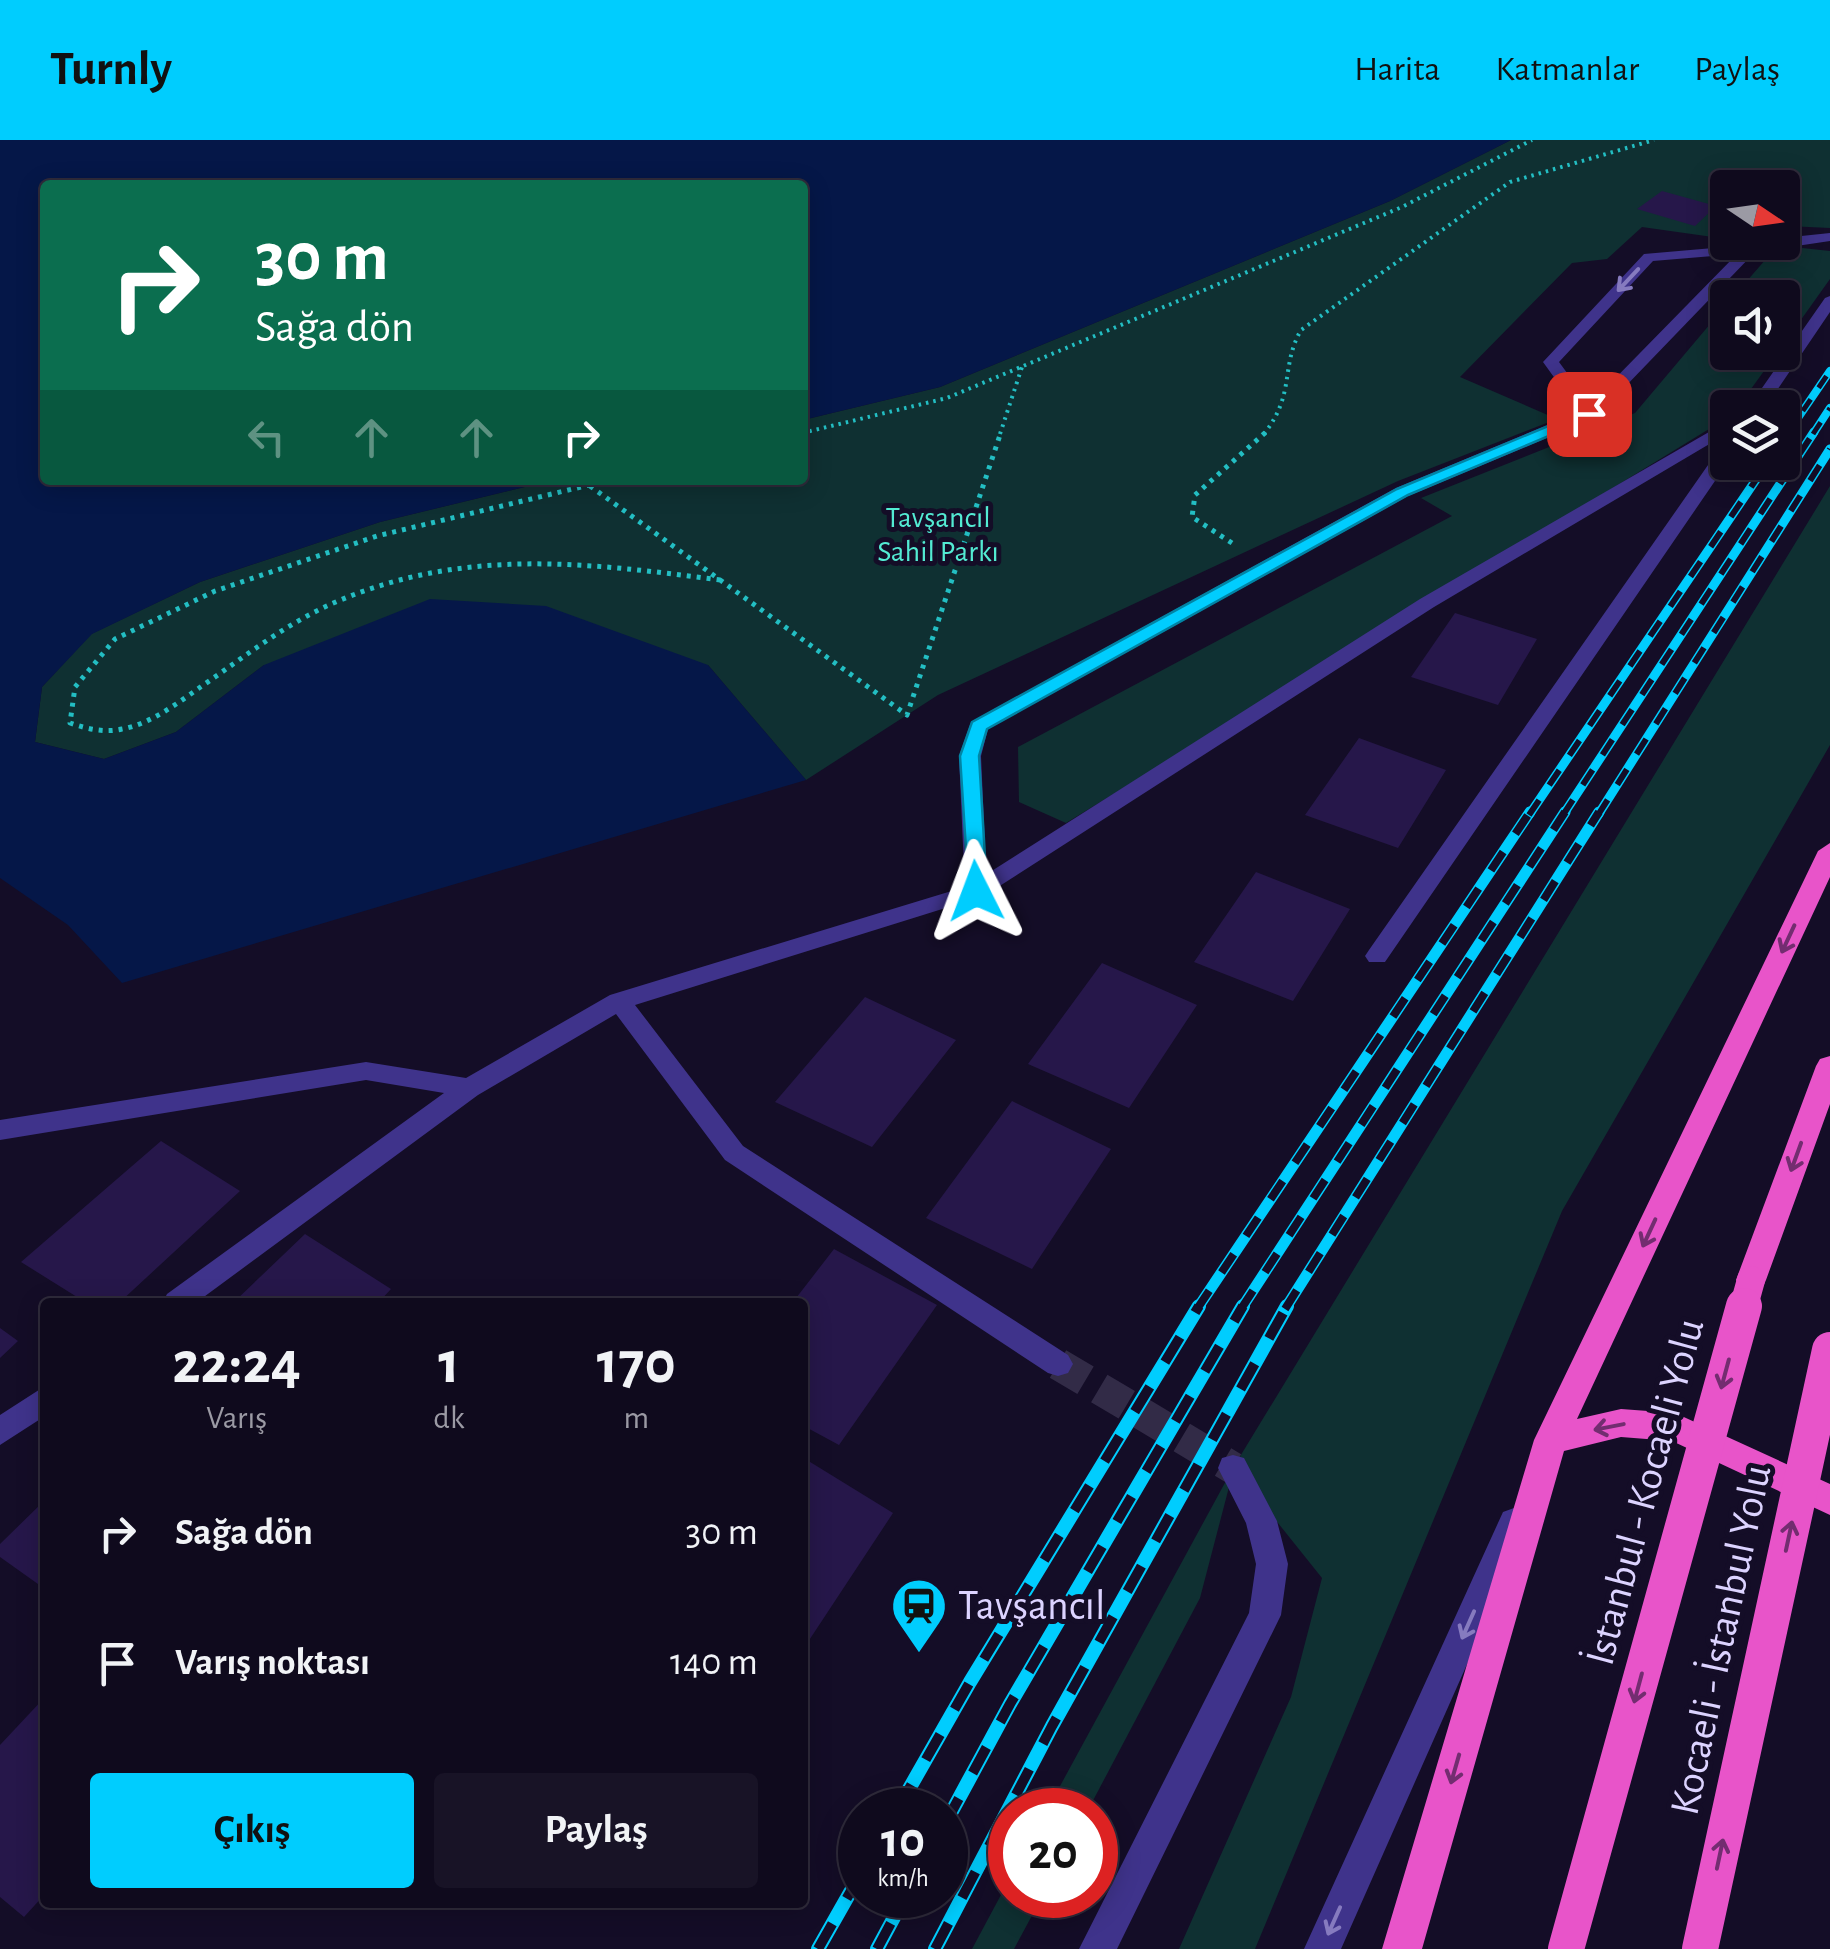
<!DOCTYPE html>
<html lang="tr">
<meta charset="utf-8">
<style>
:root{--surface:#0f0a1d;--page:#181326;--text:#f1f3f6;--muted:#9b9aa4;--line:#2f2b3b;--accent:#00cdfe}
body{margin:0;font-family:"Alegreya Sans",sans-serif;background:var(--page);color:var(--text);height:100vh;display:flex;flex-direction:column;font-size:38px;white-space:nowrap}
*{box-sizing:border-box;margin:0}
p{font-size:32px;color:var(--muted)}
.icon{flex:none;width:55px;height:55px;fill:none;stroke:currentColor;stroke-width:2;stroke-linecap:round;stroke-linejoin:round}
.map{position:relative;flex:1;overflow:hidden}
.sheet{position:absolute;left:40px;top:1158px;width:768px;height:610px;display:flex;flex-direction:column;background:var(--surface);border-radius:10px;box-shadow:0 5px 25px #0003,0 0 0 2px var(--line)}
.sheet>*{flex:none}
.top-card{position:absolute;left:40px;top:40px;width:768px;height:305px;border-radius:10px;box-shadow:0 5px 25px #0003,0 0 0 2px var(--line);background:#0b6e4f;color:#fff;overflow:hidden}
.needle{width:65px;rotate:103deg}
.fabs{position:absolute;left:1710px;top:30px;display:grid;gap:20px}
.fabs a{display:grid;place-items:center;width:90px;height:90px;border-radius:10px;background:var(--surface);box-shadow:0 5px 25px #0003,0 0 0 2px var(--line);font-size:50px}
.speed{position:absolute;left:838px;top:1648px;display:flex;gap:20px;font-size:50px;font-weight:700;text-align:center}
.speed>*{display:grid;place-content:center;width:130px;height:130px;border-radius:50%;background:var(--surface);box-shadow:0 5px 25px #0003,0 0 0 2px var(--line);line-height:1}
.speed small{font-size:25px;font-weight:400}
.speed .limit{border:15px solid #d22;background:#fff;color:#111}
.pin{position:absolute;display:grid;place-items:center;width:85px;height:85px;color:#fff;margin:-42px;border-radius:20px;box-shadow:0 5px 15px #0006}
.me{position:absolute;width:110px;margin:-55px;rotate:357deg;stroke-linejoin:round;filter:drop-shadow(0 0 8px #0008)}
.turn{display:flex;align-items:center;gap:35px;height:210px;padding:0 50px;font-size:45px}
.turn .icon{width:130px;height:130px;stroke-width:2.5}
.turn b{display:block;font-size:70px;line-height:85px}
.lanes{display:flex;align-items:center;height:95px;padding:0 50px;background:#0003;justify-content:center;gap:50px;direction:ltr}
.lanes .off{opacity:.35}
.eta{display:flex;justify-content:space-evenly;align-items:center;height:170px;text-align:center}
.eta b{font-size:60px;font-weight:600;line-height:70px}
.button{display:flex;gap:20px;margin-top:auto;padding:20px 50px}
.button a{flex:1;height:115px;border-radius:10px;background:var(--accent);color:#111;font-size:40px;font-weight:600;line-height:115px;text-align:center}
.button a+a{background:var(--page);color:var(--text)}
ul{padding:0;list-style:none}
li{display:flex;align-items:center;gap:30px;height:130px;padding:0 50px}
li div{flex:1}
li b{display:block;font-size:38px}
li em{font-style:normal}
header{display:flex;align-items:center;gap:60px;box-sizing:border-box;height:140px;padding:0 50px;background:var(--accent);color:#111}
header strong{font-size:48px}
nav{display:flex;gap:55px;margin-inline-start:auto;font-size:35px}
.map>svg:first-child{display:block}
.green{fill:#0f3032}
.water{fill:#051748}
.building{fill:#26174a}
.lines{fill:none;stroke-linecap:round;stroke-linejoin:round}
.minor-tunnel{stroke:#322b47;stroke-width:32;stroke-dasharray:32 16;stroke-linecap:butt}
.path-far1{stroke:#23bec3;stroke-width:4;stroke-dasharray:2.5 5;stroke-linecap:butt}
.path{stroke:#23bec3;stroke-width:5;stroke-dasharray:4 6;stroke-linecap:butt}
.service{fill:#3f338b;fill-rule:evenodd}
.minor{fill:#3f338b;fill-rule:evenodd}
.trunk{fill:#e854c9;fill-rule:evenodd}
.rail-far3-casing{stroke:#00cdfe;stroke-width:8}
.rail-far2-casing{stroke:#00cdfe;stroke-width:9}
.rail-far1-casing{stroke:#00cdfe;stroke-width:11}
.rail-casing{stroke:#00cdfe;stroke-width:14}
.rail-far3{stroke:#140d27;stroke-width:5;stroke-dasharray:14;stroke-linecap:butt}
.rail-far2{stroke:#140d27;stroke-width:6;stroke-dasharray:18;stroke-linecap:butt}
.rail-far1{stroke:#140d27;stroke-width:8;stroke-dasharray:22;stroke-linecap:butt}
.rail{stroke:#140d27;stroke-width:10;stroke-dasharray:29;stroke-linecap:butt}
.trunk-bridge-far1{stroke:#e854c9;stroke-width:28}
.trunk-bridge{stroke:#e854c9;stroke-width:36}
.oneway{stroke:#867bbf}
.oneway2{stroke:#732d70}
.route{fill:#00cdfe;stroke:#0085a5;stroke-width:2.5}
.labels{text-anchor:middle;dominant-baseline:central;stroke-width:10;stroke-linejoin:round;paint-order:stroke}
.far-park-label{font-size:30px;fill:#53ebd3;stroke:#140d27}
.near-street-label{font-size:42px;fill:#dcd3ff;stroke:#140d27}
.near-poi-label{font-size:42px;fill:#dcd3ff;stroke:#140d27;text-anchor:start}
</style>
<header>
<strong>Turnly</strong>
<nav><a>Harita</a><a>Katmanlar</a><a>Paylaş</a></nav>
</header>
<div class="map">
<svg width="1830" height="1809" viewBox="0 0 1830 1809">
<rect width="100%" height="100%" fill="#140d27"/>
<path class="green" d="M1511,0H1830V88L1787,86L1783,90L1782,48H1728L1727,99L1642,87L1607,119L1572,123L1460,237L1557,279L1398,341L938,555L806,640L708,525H264L176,592L104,619L35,602L42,547L91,494L200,442L380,382L553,340H802L803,280L940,247L1390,61Z
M1793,107L1830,111V139L1783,205L1782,158L1733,157L1766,119Z
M1727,164L1728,212L1777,213L1738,267L1728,268L1727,278L1066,683L1019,662L1018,607L1452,376L1421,358L1635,273Z
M1830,346V605L1562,1071L1255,1809H1179L1291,1557L1322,1438L1234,1328L1200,1458L1088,1670H1047L1233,1328Z
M1010,1738V1755H1043L1014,1809H972Z"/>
<path class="water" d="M0,0H1511L1390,61L940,247L803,280L802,45H45V340H553L380,382L200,442L92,494L42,547L35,602L104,619L176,592L264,525L430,459L546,466L708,525L806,640L122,843L68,785L0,738Z"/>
<path class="building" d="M1662,51L1716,66L1695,86L1637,69Z
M1455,473L1537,499L1498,565L1411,537Z
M1359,598L1446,630L1398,708L1305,675Z
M1256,732L1350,769L1293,861L1194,822Z
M1102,823L1197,865L1129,968L1028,924Z
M865,857L956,900L872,1007L775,962Z
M1012,961L1111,1009L1032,1129L926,1078Z
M161,1001L240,1051L120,1162H85L21,1122Z
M305,1094L391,1149L379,1162H234Z
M834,1109L937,1165L839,1305L802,1285V1162H793Z
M0,1188L18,1201L0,1218Z
M802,1317L893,1373L802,1511Z
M45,1360V1449L0,1417V1404Z
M45,1557V1754L24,1777L0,1757V1605Z"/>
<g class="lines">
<path class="minor-tunnel" d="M1058,1224L1233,1328"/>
<path class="path-far1" d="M802,293L947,258L1402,67L1532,0
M1000,294L1022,227
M1264,294C1296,253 1280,227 1301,190L1510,42L1654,0"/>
<path class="path" d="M802,293L808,292
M610,340L377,396L215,451L115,499L75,547L70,583C87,589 105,593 122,589C151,584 179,562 202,546C247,515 288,482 338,461C466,407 588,423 721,440
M590,346L907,575L1001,292
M1232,403L1192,377L1195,355L1266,292"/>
<path class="service" d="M1830,93V101L1755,112L1595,278L1408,356L988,589L981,616L987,751L976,759L968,756L965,751L959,616L971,582L1396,348L1579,272L1543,222L1644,114L1782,102V98ZM1737,114L1590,264L1559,222L1653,121Z"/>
<path class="minor" d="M1830,156V172L1765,268H1748L1825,158Z
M1728,281V293L1434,467L984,756L635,865L743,1006L1068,1215L1073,1224L1068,1233L1058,1236L1048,1233L725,1020L616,874L478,955L197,1162H163L167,1154L444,953L366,940L0,1000V980L366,922L466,938L610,855L968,746L1420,459Z
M1728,304V322L1385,822H1369L1365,816L1369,810L1722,305Z
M45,1246V1276L0,1305V1275Z
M1233,1315L1244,1318L1277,1381L1288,1424L1281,1475L1117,1809H1079L1249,1473L1256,1424L1246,1383L1218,1328L1222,1318Z
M1514,1368L1525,1372L1530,1382L1341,1809H1304L1503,1372Z"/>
<path class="trunk" d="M1830,703V737L1577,1279L1621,1269L1675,1273L1830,1344V1375L1672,1301L1621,1297L1564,1311L1422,1809H1382L1534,1300L1818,711Z
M1830,916V964L1766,1140L1762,1149L1751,1153L1740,1149L1736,1140L1816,926L1820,919Z"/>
<g class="rail-far3-casing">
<path id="rail-far3" d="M1787,294L1830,231
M1813,294L1830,268"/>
</g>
<g class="rail-far2-casing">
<path id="rail-far2" d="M1782,301L1788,292
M1529,675L1768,322
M1563,675L1814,292
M1598,675L1830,309"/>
</g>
<g class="rail-far1-casing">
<path id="rail-far1" d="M1197,1169L1530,672
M1241,1169L1565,672
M1285,1169L1599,672"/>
</g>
<g class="rail-casing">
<path id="rail" d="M897,1670L970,1542L1199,1166
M945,1684L1010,1564L1243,1166
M818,1809L860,1735
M877,1809L906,1755
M935,1809L1052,1586L1287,1166"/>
</g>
<use href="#rail-far3" class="rail-far3"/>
<use href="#rail-far2" class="rail-far2"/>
<use href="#rail-far1" class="rail-far1"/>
<use href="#rail" class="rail"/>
<path class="trunk-bridge-far1" d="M1743,1169L1751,1140"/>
<path class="trunk-bridge" d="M1566,1809L1744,1166
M1700,1809L1830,1210"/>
</g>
<defs><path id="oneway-shaft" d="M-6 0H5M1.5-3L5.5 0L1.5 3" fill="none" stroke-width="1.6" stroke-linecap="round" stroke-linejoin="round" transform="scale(2.5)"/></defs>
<g class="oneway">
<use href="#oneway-shaft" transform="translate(1628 140) rotate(133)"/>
<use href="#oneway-shaft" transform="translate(1468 1485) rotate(114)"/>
<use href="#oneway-shaft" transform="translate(1334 1781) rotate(114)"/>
</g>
<g class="oneway2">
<use href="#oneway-shaft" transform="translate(1788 799) rotate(115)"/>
<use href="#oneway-shaft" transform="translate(1796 1017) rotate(110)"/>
<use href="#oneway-shaft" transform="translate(1649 1093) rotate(115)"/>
<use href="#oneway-shaft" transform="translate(1725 1234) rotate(105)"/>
<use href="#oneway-shaft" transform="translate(1609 1287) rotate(169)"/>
<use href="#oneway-shaft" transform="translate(1789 1396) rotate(-78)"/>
<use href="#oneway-shaft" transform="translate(1638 1548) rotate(105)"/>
<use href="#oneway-shaft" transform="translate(1455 1629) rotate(106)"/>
<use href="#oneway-shaft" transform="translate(1720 1714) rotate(-78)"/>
</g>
<path class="route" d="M1589,269L1597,274L1594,277L1408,355L987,589L979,616L987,751L984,756H969L960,616L972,582L1397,349Z"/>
<defs>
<g id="station-pin" transform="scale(2.875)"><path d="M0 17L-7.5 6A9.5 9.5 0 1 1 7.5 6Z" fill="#00cdfe" stroke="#140d27"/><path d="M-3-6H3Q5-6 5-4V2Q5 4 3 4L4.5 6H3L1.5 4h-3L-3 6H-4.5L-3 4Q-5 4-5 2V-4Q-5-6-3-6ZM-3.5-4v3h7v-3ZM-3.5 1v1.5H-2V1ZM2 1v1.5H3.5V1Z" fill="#111"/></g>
</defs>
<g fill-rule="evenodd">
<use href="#station-pin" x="919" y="1466"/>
</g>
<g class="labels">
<g class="far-park-label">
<text x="938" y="378">Tavşancıl<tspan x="938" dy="34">Sahil Parkı</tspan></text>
</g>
<g class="near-street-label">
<text transform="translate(1645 1352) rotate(-75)">İstanbul - Kocaeli Yolu</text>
<text transform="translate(1721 1500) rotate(-78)">Kocaeli - İstanbul Yolu</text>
</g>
<g class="near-poi-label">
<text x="958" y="1466">Tavşancıl</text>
</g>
</g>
</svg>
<div class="fabs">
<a><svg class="needle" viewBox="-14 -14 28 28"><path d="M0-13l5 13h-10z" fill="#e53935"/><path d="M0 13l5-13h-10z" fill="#9b9aa4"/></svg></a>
<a><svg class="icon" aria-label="sound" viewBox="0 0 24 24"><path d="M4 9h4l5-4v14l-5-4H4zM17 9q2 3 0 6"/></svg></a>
<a><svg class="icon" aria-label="layers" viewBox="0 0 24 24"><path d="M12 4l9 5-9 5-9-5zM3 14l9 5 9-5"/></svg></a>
</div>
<div class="speed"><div>10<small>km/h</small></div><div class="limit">20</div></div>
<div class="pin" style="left:1589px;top:274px;background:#d93025"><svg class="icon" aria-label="arrive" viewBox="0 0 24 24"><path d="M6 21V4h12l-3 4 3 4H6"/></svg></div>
<svg class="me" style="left:976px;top:751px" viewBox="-20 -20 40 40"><path d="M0-17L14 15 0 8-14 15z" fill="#00cdfe" stroke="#fff" stroke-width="4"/></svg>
<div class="top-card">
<div class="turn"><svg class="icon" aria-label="right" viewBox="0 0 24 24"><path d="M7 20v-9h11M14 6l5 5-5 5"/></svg><div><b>30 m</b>Sağa dön</div></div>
<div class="lanes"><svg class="icon off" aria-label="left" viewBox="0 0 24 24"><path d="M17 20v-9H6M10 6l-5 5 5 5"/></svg><svg class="icon off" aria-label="ahead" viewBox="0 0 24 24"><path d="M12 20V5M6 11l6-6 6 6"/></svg><svg class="icon off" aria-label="ahead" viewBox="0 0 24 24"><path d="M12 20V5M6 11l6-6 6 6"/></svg><svg class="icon" aria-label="right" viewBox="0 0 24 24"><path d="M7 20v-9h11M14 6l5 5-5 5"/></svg></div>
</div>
<section class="sheet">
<div class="eta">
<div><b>22:24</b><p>Varış</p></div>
<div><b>1</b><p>dk</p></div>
<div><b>170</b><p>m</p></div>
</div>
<ul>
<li><svg class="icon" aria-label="right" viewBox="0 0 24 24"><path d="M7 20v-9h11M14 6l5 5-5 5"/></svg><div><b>Sağa dön</b></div><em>30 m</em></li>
<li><svg class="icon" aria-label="arrive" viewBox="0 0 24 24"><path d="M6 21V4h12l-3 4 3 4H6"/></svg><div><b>Varış noktası</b></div><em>140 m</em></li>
</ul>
<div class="button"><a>Çıkış</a><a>Paylaş</a></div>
</section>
</div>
